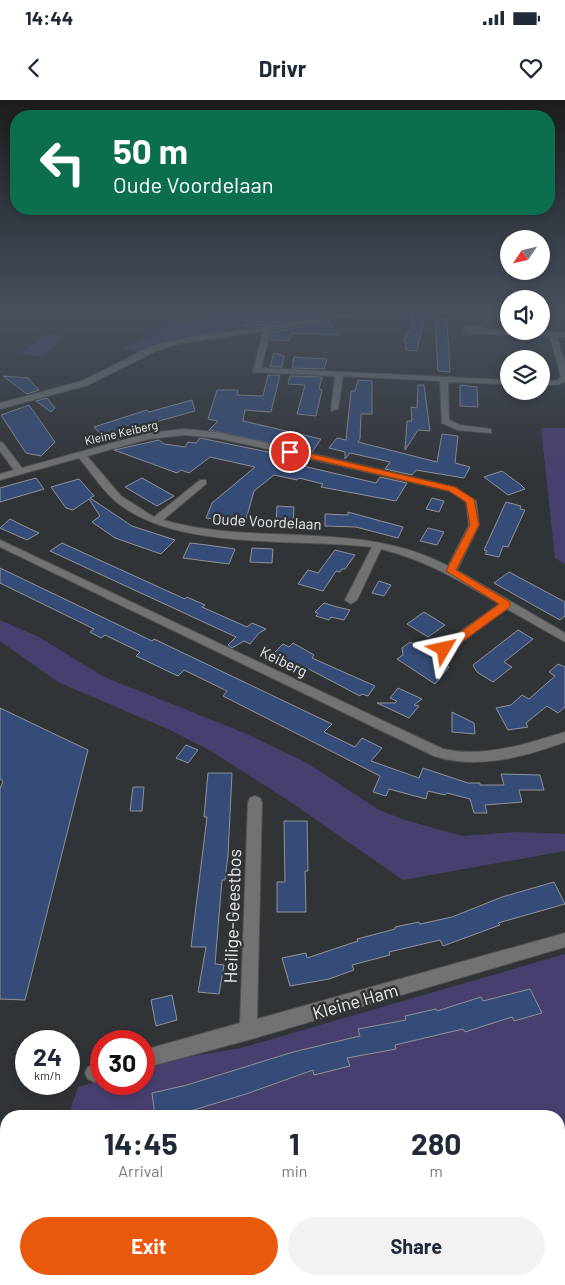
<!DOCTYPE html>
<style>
:root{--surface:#fff;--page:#f2f2f3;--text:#1f2937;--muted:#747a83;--accent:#ea580c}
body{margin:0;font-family:Barlow,sans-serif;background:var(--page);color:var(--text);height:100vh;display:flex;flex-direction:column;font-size:19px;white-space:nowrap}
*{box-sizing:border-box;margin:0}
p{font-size:16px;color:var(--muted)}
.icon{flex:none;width:28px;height:28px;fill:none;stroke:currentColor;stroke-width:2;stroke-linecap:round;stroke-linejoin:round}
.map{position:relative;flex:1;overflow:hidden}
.details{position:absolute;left:0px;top:1010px;width:565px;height:175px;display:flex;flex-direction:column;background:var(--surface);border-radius:20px 20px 0 0;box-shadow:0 2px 8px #0003}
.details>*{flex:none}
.hud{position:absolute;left:10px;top:10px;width:545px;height:105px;border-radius:20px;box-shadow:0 2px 8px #0003;background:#0b6e4f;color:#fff;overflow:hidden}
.needle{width:32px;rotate:235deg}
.tools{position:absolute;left:500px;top:130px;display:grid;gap:10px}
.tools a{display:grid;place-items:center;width:50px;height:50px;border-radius:50%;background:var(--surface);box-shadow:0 2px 8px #0003;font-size:25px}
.speed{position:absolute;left:15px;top:930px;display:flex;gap:10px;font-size:25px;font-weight:700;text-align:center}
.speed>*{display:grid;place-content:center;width:65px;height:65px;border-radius:50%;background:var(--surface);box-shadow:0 2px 8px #0003;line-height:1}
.speed small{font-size:12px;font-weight:400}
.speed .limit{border:8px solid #d22;background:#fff;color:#111}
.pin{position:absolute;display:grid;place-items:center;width:42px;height:42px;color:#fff;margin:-21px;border:2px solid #fff;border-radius:50%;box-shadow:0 1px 5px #0007}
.me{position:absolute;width:55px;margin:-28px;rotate:54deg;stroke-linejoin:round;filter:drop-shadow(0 0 4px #0008)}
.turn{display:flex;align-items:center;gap:18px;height:105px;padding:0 20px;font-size:22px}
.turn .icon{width:65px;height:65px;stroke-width:2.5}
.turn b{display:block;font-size:35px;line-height:42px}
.eta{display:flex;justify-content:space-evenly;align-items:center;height:85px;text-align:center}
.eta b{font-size:30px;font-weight:700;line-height:35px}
.action{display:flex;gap:10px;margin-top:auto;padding:10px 20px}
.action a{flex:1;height:58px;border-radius:30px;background:var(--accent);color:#fff;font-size:20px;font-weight:700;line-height:58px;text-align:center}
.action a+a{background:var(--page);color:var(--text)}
.status{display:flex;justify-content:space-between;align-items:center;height:35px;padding:0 25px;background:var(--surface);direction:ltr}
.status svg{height:14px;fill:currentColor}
header{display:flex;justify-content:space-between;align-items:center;height:65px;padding:0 20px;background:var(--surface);font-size:22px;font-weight:700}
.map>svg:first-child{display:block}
.green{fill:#47406f}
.building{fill:#354c78;stroke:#909296}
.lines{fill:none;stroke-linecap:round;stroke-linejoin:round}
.street-casing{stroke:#4f5254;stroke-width:2}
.street{fill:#707273;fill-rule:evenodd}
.route{fill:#ea580c;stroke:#983908}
.labels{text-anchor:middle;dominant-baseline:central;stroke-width:5;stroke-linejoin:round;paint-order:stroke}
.far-street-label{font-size:12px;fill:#eaedee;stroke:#313437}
.street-label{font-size:15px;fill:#eaedee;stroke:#313437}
.near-street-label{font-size:18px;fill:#eaedee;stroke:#313437}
</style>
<div class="status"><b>14:44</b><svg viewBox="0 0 49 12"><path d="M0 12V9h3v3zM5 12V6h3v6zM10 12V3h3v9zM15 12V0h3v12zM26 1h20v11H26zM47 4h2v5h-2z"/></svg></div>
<header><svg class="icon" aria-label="back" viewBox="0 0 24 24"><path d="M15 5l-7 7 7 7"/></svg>Drivr<svg class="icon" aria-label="heart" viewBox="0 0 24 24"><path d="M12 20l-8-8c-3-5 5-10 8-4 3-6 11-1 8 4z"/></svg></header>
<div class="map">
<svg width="565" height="1185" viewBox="0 0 565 1185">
<rect width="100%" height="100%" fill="#313437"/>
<path class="green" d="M248,212H276L226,226L224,233L168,242L141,253L124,248L172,226Z
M46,234L65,237L41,257L20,253Z
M541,328H565V464L555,458Z
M0,520L39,537L104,577L247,634L307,663L379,710L402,719L462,736L517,732L565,734V751L403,780L292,703L211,651L170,630L58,582L0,541Z
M565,854V1185H15L17,1179H559V1016H68L78,987L101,981V984H144V969L188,957L241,948Z"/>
<path class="building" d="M317,212L321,216L245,227L243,225L273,219L272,218Z
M412,213L425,214L417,251L406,250V242H403L406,234L415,226H411Z
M435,219L447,220L450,272L438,271Z
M328,222L341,235L291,233L289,241L270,240L272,232Z
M274,253L284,256L282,267H270Z
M294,257L307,258L327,259L324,269L292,268Z
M268,275H280L271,312L245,310L243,321L321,339L312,352L209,330L218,321L208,319L217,290H238L237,295L263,296Z
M3,276L28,278L39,290L27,294Z
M290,276L322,277L319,289L322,290L316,316L297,314L305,285L288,284Z
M358,280L372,281V314H361L360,339L358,342L437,362L442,334L458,336L455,363L470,367L464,378L416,370L412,375L385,369L390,362L350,353L345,359V352L329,348L337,338L346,340L351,291H355Z
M418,285H424L430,331L418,330L405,350L407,321H412L411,307L417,308Z
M460,285L477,287L478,307L460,306Z
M47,298L55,308L51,312L36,301Z
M192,300L195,311L145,325L151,331L107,342L94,327L147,310L149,312Z
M29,305L55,342L41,356L26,353L1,315Z
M200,338L307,360L303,366L376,383L380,377L407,383L396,401L321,387L323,384L299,378L297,380L274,375L254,391L245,423L206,418L212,403L255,367L210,357L189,373L181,370L177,373L114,350L159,340L164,344L185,347L188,342L196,343Z
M502,371L521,385L525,389L508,395L484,377Z
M36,378L44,389L0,402V388Z
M142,378L174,396L157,406L125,387Z
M79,379L94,396L90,398L132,426L175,440L161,454L115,438L92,422L100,416L89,399L73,410L66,408L51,387Z
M432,398L444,401L439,412L426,409Z
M506,402L521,406L520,409L525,410L508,447L503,446L499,457L485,454L487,451L484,450Z
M277,406L294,407L293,425L276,424Z
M348,412L377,420L403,427L398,438L356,427L325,426V414L348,415Z
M10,419L24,426L39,433L27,440L0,428Z
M428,428L444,432L437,445L420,441Z
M62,443L185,499L187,497L205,505L202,507L247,527L252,523L266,529L259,533L250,544L244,541L232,548L228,545L236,537L50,451Z
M190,443L207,445L235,449L229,464L183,458Z
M252,448L273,449L272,463L250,462Z
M335,450L355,455L345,469H342L340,472L336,471L323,491L298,484L308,470L318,473Z
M0,468L152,541L154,539L332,624L324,632L355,647L362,638L382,648L371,661L419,678L423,668L468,683H480V685H504L501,674L540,675L544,690H519L522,702L485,705L487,713H474L470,699L447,693L445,695L428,691L426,699L389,689L386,696L373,692L380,676L223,596L227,591L184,570L178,576L136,556L140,552L105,535L101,538L90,532L94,529L0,483Z
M509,472L565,502V516L560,520L494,483Z
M379,481L391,485L384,496L372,493Z
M324,503L337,507L350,510L344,520L331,517L329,520L316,516L318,513L315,512Z
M424,512L445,525L428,537L407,524Z
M518,530L533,539L504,562L512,567L493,582L477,572L473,565Z
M410,542L449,567L435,584L397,559L403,555L402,548Z
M293,543L314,555L312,558L375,586L368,596L362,594L360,596L305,567L303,569L277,557L279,555L274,553L283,544L289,547Z
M558,564L565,567V607L558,613L547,606L526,623L528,627L508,630L496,608L511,605L522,595L529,599L555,576L549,572Z
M398,588L422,599L414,605L419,606L409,618L377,603H395L397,601L390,598Z
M0,608L88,650L25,900L0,899V689L3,681L0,679Z
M452,612L474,623L475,634L452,632Z
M186,645L198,650L188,663L176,658Z
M208,673H232L228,755L225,780H222L215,864L224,865L219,894L198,892L206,847H191L207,717H204Z
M133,687H144L142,711H130Z
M284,721H307L308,771H305L306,812H277V782H285Z
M554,782L565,804L498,823L500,825L443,846L440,840L389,852L390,855L352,865L354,870L329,879L290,886L282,858L306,853L307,858L358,841L357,839L395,829V827L419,822L420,824L452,817L502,797Z
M530,889L542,913L514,921L512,917L465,932L463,929L395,945L396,949L347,958L350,966L314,975L313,970L246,994L187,1012L171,1016H155L152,993L187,985L293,952L360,936L358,929L406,920L405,916L436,909L437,911L481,897L483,901Z
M172,895L177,920L156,926L151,900Z"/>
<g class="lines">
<g class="street-casing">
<path id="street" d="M358,212H376L271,230L261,268L509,280V284L448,282L449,320L460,325L491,329V333L458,330L442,323L440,281L343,276L338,309L331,311L335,276L253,272L263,231L173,245L156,251L88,285L0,309V303L82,281L150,247L169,241Z
M466,225L482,226L492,230L565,233V237H557L565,263V282L560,284L541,286V282L558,280L561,277L550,237L467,233L463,231Z
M184,329L216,332L254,340L455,387L476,401L479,425L457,470L565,533V542L507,509L448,552H440L438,549L440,546L499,504C460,481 426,460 381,449L357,500L351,504L345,500L372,447C297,438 180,451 119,404C103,392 92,373 79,358L0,380V374L14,370L0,351V342L3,343L22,368L148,333ZM184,335L216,338L254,346L449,391L466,402L469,425L448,466C360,419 256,447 163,420L206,384V380H200L154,417L121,396L87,356L149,339Z
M0,440L443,649C484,658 526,644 565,632V642C524,657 477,670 434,656L0,447Z
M255,696L260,698L262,702L257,919L565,833V847L248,940L144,968V950L240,923L248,702L250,698Z
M101,962V980L94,982L88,979L85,973L88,967Z"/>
</g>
<use href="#street" class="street"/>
</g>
<linearGradient id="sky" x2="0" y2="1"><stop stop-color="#1b1d1e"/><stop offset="0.56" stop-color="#48505e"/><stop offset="1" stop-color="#48505e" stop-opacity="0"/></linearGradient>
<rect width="565" height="378" fill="url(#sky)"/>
<path class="route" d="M290,349L455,387L474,399L479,425L456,470L510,502V507L448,552H440V547L499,504L446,471L470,425L466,402L449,391L287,353V350Z"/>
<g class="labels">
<g class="far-street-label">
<text transform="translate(121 332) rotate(-13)">Kleine Keiberg</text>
</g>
<g class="street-label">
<text transform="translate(267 421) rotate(3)">Oude Voordelaan</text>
<text transform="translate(284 561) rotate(26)">Keiberg</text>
</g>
<g class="near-street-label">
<text transform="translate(232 816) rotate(-88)">Heilige-Geestbos</text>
<text transform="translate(355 901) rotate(-16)">Kleine Ham</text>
</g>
</g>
</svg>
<div class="tools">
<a><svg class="needle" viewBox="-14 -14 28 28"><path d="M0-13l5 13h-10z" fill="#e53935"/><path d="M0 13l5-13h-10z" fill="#747a83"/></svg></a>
<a><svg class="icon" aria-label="sound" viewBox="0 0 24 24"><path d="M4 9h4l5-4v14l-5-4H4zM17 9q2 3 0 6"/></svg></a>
<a><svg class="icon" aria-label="layers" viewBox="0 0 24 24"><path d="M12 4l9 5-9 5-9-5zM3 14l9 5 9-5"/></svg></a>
</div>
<div class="speed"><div>24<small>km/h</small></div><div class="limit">30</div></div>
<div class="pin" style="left:290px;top:352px;background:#d93025"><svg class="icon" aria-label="arrive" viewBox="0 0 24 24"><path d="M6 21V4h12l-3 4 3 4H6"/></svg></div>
<svg class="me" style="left:444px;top:549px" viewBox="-20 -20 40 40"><path d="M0-17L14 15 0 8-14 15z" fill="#ea580c" stroke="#fff" stroke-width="4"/></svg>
<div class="hud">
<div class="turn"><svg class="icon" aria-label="left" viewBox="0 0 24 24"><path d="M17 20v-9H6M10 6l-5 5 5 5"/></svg><div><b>50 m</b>Oude Voordelaan</div></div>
</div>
<section class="details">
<div class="eta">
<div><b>14:45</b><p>Arrival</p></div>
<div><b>1</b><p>min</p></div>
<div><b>280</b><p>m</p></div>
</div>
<div class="action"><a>Exit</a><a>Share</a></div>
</section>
</div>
